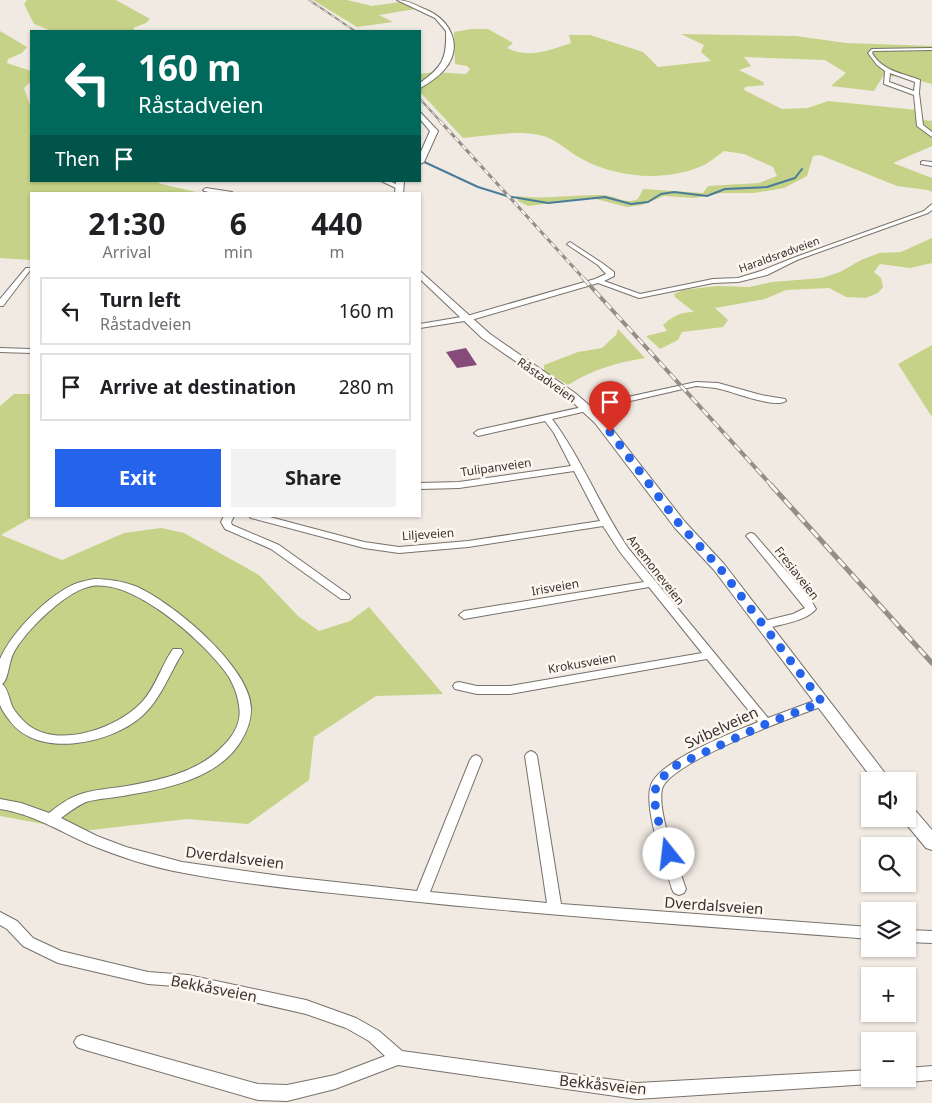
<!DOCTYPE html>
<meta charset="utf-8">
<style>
:root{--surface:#fff;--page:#f2f2f2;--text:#202124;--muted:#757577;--line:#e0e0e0;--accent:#2563eb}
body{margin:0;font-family:"Noto Sans",sans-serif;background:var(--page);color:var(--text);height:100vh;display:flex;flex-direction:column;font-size:19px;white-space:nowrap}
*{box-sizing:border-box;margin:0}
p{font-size:16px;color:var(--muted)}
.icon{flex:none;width:28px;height:28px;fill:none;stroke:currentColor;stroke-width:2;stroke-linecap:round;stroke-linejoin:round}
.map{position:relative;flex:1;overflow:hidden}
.details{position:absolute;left:30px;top:192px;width:391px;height:325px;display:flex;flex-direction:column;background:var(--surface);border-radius:0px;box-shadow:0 1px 4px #0004}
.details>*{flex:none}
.hud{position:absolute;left:30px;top:30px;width:391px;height:152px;border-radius:0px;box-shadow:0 1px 4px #0004;background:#00695c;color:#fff;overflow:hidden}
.controls{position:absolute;left:861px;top:772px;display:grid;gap:10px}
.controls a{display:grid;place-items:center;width:55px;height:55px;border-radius:0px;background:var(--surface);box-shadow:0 1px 4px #0004;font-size:25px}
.pin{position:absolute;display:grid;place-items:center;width:42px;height:42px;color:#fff;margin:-51px -21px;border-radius:50% 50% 50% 0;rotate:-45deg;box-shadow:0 0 5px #0007}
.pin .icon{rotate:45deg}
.me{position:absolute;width:55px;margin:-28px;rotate:344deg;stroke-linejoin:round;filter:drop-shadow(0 0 4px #0008)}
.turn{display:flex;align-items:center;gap:18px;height:105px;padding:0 25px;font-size:22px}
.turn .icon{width:65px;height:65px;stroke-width:2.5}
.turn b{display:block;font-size:35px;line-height:42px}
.then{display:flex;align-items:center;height:48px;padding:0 25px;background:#0003;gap:10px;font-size:19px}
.eta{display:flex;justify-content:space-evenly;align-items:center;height:85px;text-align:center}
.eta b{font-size:30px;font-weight:700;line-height:35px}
.action{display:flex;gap:10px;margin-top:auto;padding:10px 25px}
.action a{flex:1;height:58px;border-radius:0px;background:var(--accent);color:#fff;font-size:20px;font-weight:700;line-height:58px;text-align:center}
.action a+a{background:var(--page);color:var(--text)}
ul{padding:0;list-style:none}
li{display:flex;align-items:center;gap:15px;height:68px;margin:0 10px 8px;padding:0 15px;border:2px solid var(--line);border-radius:0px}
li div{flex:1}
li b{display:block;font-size:19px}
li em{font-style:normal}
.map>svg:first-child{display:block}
.green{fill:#c5d287}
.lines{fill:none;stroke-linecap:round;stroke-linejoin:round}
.stream{stroke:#487c9a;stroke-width:2}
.building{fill:#864b78}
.street-casing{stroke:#77716a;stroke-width:2}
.secondary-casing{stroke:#77716a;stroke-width:2}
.street{fill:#fff;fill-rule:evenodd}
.secondary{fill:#fff;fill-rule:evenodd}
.rail-far3-casing{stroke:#938e88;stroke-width:2}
.rail-far2-casing{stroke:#938e88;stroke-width:3}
.rail-far1-casing{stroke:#938e88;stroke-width:4}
.rail-casing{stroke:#938e88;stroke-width:5}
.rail-far3{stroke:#fef7ef;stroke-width:1;stroke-dasharray:4.5;stroke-linecap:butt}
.rail-far2{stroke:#fef7ef;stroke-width:2;stroke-dasharray:5.5;stroke-linecap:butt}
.rail-far1{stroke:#fef7ef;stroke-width:2.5;stroke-dasharray:8;stroke-linecap:butt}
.rail{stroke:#fef7ef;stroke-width:3;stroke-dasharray:10;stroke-linecap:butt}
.route{stroke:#2563eb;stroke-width:9;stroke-dasharray:0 16.2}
.labels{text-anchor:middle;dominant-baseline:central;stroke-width:5;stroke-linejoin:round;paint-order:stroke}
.far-street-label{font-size:11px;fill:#363330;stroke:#fef7ef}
.street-label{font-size:12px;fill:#363330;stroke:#fef7ef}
.near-street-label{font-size:15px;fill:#363330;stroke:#fef7ef}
</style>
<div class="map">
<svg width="932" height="1103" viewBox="0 0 932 1103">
<rect width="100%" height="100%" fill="#f1eae2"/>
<path class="green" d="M27,0H116L150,19L146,23L133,28L136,31H52L34,24L24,4Z
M313,0H347L372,6L400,2L415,9L379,15L393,22L357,27Z
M471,29H488L513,43L507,48C527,59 551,50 571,43L569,35H590L643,52L658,67L711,61L701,52L704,45L681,34L796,36L846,43L932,46V84L905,77L883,76L874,91L831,86L846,73L825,60L744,57L751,66L739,70L763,82L764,85L745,87L744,90L782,109L808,108L828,101L917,110L924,120L932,121V146L893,163L932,178V192L928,190L897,186L820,155L813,156L807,176L784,188L754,193H720L695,198L664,196L642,205L627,207L592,198L528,206L518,201L517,196C546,200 573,194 601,195C616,195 624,205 638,199L643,189L703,193L708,186L759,183L777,176L773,167L744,154L724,151C717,156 709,163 702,166C665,182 617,178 582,159C568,152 556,138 539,135C515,130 487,136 463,138L420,92V74L434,72L466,74L470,69L467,66L455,64L454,32Z
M0,31L27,47L22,53L8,59L7,63L31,71V81L24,88L31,108V181H157L161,184L205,194H31V260L0,258Z
M932,238V263L910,268L880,264L874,272L881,278L883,287L878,293L866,298L846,297L829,288L786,290L765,299L715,308L728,320L723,327L682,332L678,340L660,349L646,336L667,331L663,325C673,316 680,312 694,312L675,297L674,294L683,290L717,286L749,287L772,282L822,278L840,272L861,260L879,253L901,252Z
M618,329L645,358C616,363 593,369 568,385L544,371V365L578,352L602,348L616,335Z
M932,345V417L898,364Z
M14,394H31V516H34L1,535L62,560L124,533L161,528L184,533L259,575L298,616L319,631L350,621L369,607L443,694L376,696L314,737L309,780L248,824L187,819L82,831L0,816V406Z"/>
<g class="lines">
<path class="stream" d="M420,160L478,187L507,196L548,203L605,197L631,204L648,202L661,194L674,192L707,196L725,189L767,187L795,178L802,169"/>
</g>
<path class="building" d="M466,348L477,365L457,368L446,352Z"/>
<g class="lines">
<g class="street-casing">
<path id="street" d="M932,48V50L873,51L872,53C882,71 902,73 920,80L919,93L923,125L932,132V137L917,126L914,95L884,84L885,71L877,65L868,53L872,49ZM890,73L915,82L914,91L889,82Z
M923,161L932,162V166L921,164V162Z
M381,181H390L401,187L396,188Z
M206,188L232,192L235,194H218L204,191L203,190Z
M932,204V210L928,213L797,260L767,275L738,282L713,283L639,298L598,283L471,320L420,328V324L467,316L595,279L606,274L598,265L568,245L567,244L570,242L602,263L614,272V276L604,281L640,294L713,279L738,278L761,271L793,258L924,211Z
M26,268H30L31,269L3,306H0V299Z
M0,348L31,349V353L0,352Z
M696,382L718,383L761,395L785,399L786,401C775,409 734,392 720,389C712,387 704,387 696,386L552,419C582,459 600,507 628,548L768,718L822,698L826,699L828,702L826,705C798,715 669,762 662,789C657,813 678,865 686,889L684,893L679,895L674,893L672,889C665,865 643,809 651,785C659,761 734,732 758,722L707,659L510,694H477L455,689L453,686L455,683L459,682L477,686H510L702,653L649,587L464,619L459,615L464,611L644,582L620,552L603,526L468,547L399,553L364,548L251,518L249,516H266L364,542L399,547L468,541L600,521L574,471L459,488L420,489V483L459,482L571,466L554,433L545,421L478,436L474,433L478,430Z
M224,516H234L231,522L232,525L279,545L349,595L350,597L349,599H341L271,549L225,529L221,522Z
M751,533L754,534L809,597L816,609C805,622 780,624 764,629L760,628L759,625L760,622L793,614L805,608L748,538L746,536L748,534Z
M94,579C108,579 121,581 135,586C171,601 251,667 251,709C251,721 247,731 241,741C219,778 166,789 128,795C114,798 100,798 86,802C77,806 69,812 61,818L97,836L126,847L182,862L281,876L417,891L470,760L472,757L476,755L480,757L482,760L430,892L547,903L525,756L527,753L531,751L535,753L537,756L561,904L870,927V939C716,927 562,917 409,901C334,893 258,887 184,873C150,867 117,856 86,843C58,830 32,814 0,809V799L21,803L49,813C58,806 67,799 78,795C94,789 110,789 127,786C160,780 199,772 223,746C234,735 242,721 239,706C238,696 234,686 229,677C207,644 131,575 88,587C64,593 24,632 13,654C9,662 8,681 2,684C8,688 9,700 13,708C17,714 22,720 28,725C59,749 118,728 142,702C156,687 161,666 173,649H181L183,652C169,674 161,699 142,716C111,744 38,759 10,721C6,716 2,710 0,705C0,694 0,671 0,659C11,634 42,602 65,589C74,583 84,581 94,579Z
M0,912L17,921L33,938L61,951L148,972L188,975L306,1000L356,1018L379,1031L402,1051L637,1083L870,1070V1079H877L875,1082L870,1084L637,1099L398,1065L335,1089L287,1101L258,1100L82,1049L77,1047L74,1042L77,1037L82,1035L258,1084L287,1085L335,1075L385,1056L369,1041L346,1028L306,1014L188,987L148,984L58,963L23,946L7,929L0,925Z
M908,930L932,931V943L908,942Z
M932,1066V1080L908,1082L903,1080L902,1079H908V1068Z"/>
</g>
<g class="secondary-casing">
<path id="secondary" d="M397,0C408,0 417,6 427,10C451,21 464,47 444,70C438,77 430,82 422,87L420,88V83C442,67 447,59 446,31L435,18Z
M420,112L438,131L424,162L420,164V154L430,131L420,119Z
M396,181H404L403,194H395Z
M420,271L490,334L575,393L603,417L685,522L724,564L891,781H874L714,570L675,528L595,423L567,397L482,338L420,279Z
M908,807L914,809L932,830V850L926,848L902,819H908Z"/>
</g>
<use href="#street" class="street"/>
<use href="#secondary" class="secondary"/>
<g class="rail-far3-casing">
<path id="rail-far3" d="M309,0L355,31
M420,99L441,122"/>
</g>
<g class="rail-far2-casing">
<path id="rail-far2" d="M440,121L585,280"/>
</g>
<g class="rail-far1-casing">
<path id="rail-far1" d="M584,279L772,486"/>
</g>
<g class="rail-casing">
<path id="rail" d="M771,485L932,663"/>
</g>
<use href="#rail-far3" class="rail-far3"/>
<use href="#rail-far2" class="rail-far2"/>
<use href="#rail-far1" class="rail-far1"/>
<use href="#rail" class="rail"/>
</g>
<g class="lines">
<path class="route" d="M610,432L680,525L719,567L822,702L766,724L677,765C671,770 661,777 657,785C649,801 664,838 669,854"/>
</g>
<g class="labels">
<g class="far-street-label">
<text transform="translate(779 254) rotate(-20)">Haraldsrødveien</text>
</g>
<g class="street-label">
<text transform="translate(547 380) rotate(35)">Råstadveien</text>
<text transform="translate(496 467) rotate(-8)">Tulipanveien</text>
<text transform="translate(428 534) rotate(-4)">Liljeveien</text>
<text transform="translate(656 570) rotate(52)">Anemoneveien</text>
<text transform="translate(797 573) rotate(52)">Fresiaveien</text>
<text transform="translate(555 587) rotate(-10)">Irisveien</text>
<text transform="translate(582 663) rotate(-10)">Krokusveien</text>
</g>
<g class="near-street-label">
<text transform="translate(721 727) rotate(-25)">Svibelveien</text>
<text transform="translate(235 857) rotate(7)">Dverdalsveien</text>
<text transform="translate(714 905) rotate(4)">Dverdalsveien</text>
<text transform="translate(214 988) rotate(11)">Bekkåsveien</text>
<text transform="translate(603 1084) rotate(6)">Bekkåsveien</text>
</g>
</g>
</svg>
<div class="controls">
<a><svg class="icon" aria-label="sound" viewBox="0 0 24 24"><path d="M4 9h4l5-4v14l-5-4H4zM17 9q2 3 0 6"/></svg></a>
<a><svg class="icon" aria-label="search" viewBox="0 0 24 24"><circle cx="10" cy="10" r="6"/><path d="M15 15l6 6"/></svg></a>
<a><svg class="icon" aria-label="layers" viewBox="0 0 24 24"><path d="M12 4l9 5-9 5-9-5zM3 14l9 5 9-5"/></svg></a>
<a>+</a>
<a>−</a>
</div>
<div class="pin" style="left:610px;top:432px;background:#d93025"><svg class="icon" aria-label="arrive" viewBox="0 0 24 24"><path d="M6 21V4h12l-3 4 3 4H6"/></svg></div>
<svg class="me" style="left:669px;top:854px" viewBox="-20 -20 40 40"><circle r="19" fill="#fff"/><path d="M0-13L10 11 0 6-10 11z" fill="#2563eb"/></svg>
<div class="hud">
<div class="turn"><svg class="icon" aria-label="left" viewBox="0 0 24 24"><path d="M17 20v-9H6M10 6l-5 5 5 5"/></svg><div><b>160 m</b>Råstadveien</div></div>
<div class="then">Then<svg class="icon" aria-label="arrive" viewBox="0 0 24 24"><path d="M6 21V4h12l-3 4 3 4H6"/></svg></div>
</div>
<section class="details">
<div class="eta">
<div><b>21:30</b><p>Arrival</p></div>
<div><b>6</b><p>min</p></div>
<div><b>440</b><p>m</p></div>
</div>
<ul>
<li><svg class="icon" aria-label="left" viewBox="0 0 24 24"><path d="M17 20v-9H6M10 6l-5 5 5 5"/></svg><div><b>Turn left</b><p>Råstadveien</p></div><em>160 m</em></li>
<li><svg class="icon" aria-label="arrive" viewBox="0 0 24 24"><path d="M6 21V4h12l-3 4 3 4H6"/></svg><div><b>Arrive at destination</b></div><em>280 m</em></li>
</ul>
<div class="action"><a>Exit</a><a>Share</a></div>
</section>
</div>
